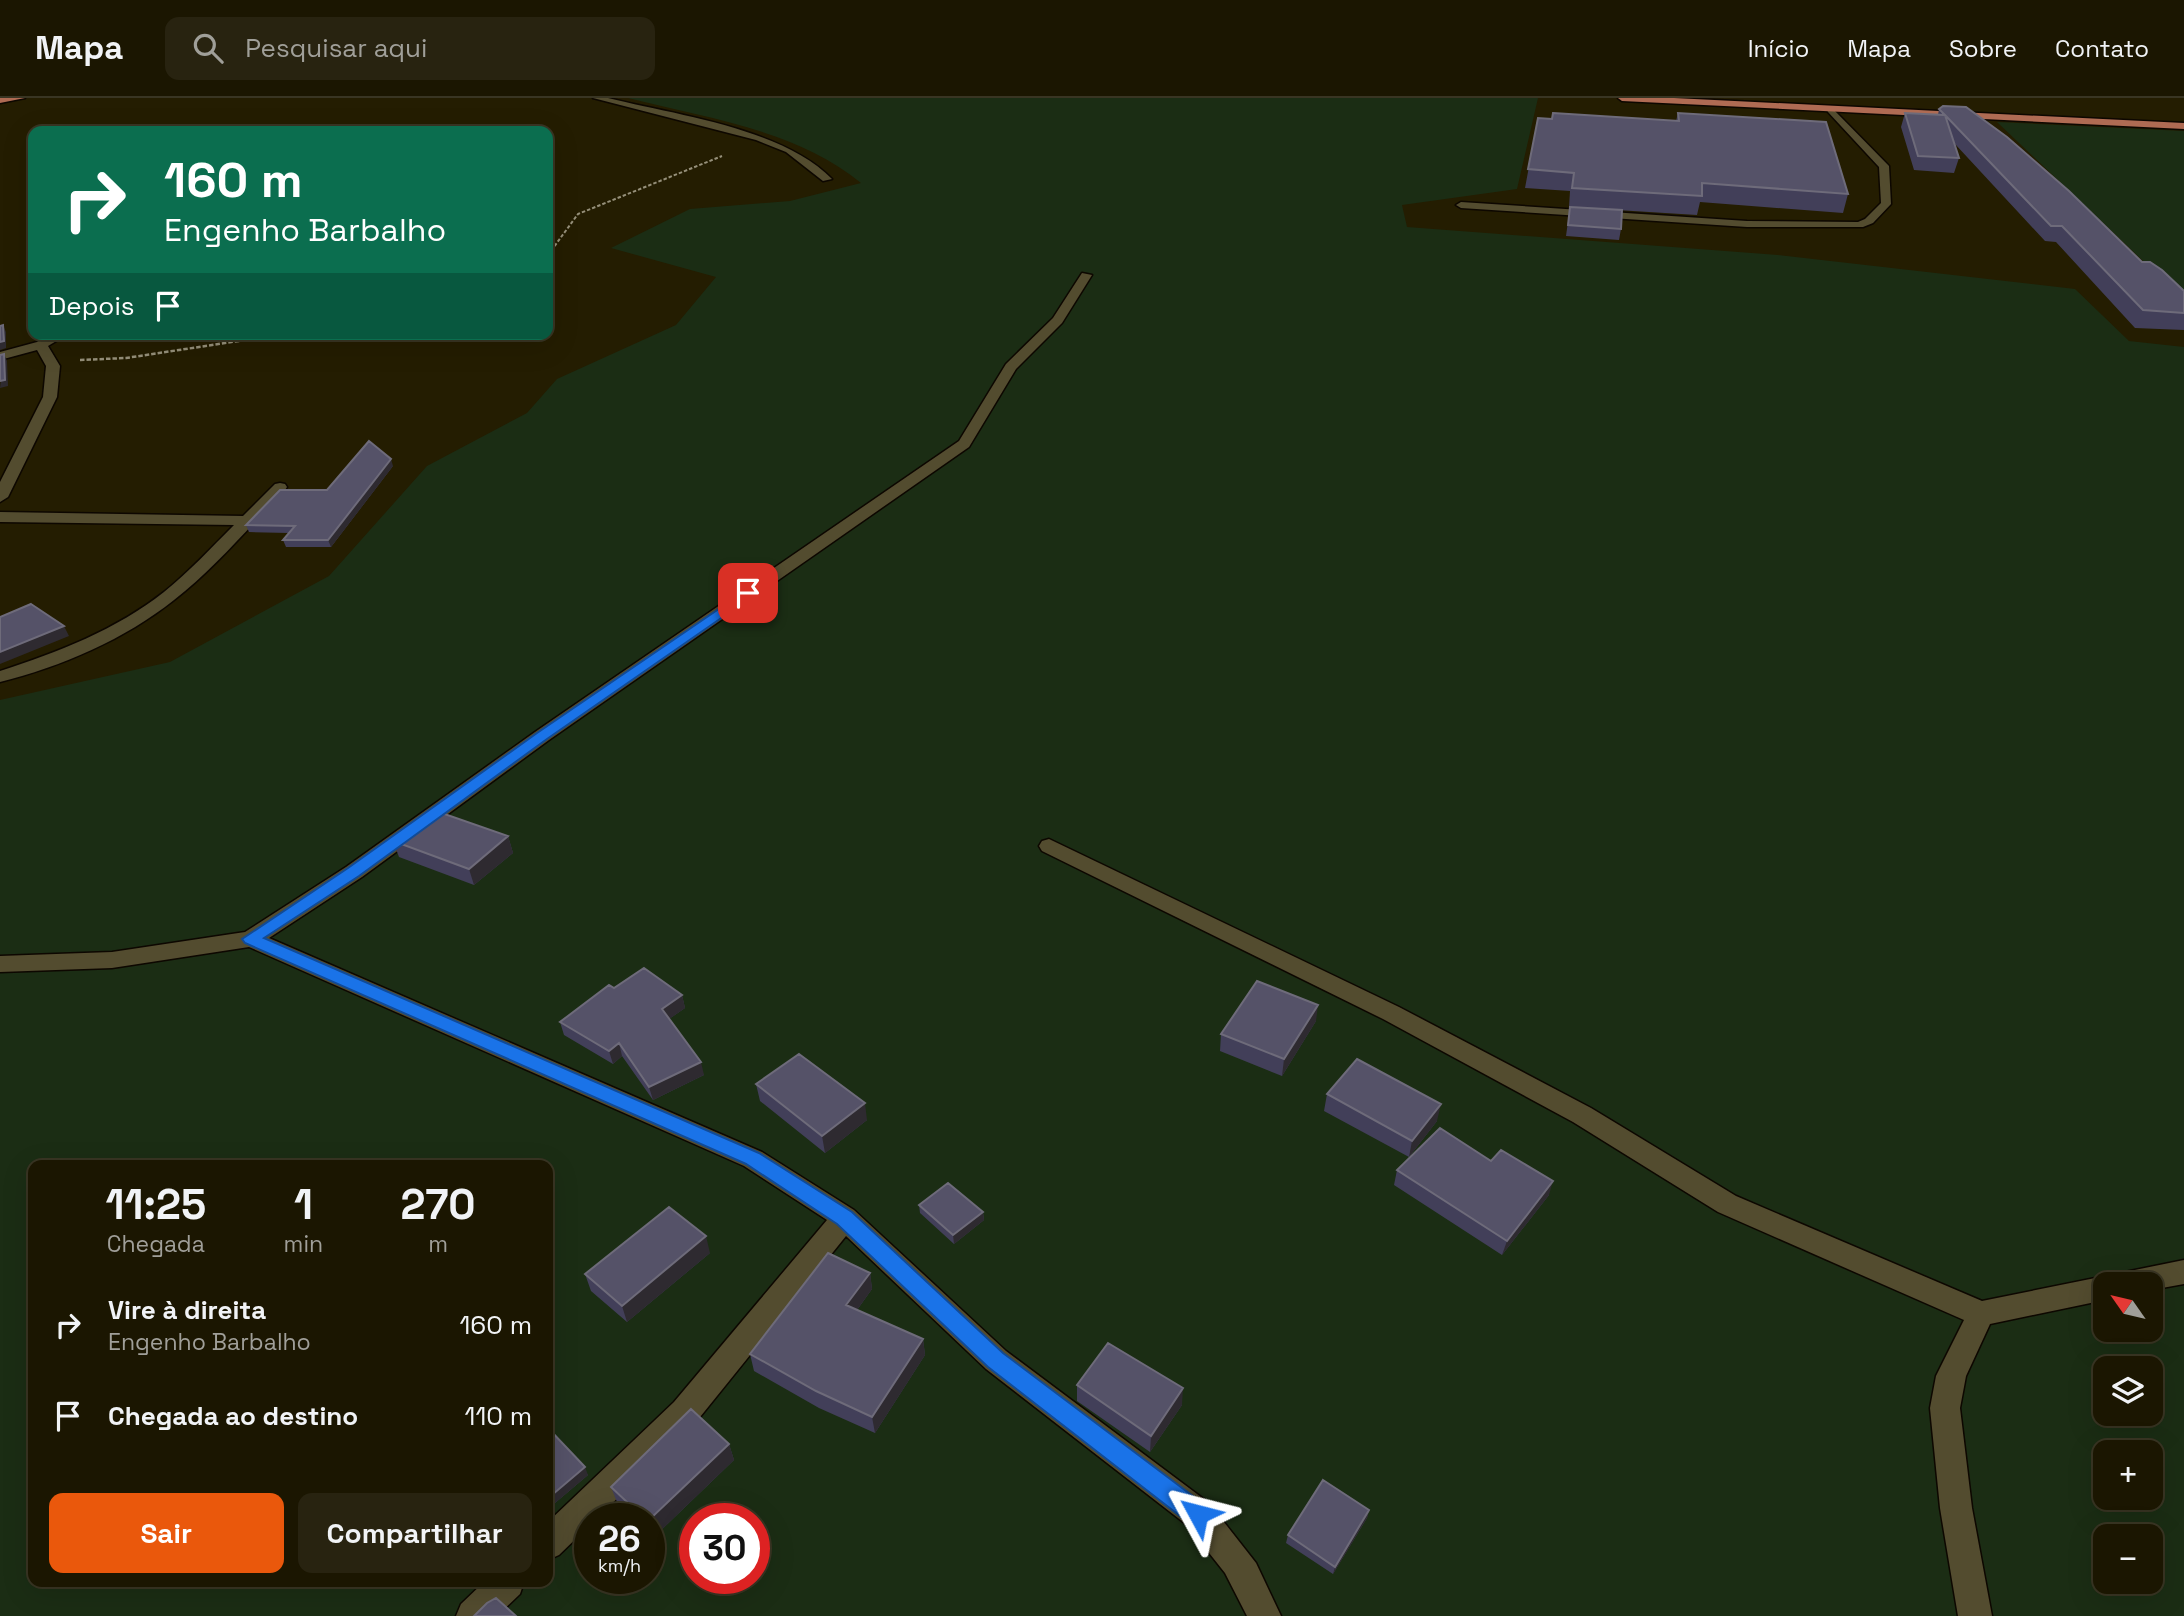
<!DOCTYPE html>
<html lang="pt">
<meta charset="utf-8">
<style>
:root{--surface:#1b1601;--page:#282310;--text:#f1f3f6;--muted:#a09f99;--line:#393523;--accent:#ea580c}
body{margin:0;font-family:"Space Grotesk",sans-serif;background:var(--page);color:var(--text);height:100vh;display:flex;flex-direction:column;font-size:26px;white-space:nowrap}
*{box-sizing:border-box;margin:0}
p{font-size:23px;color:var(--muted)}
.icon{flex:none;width:38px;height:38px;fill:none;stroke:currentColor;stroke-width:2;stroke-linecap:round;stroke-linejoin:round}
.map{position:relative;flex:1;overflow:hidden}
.side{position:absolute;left:28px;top:1062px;width:525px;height:427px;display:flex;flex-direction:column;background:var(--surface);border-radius:14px;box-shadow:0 7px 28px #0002,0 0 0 2px var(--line)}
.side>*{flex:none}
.banner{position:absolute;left:28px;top:28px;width:525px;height:214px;border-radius:14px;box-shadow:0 7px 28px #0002,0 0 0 2px var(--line);background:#0b6e4f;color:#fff;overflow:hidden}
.needle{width:46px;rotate:304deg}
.tools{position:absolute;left:2093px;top:1174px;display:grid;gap:14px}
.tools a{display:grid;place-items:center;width:70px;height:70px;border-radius:14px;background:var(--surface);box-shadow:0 7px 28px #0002,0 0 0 2px var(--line);font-size:35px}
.speed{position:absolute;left:574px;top:1405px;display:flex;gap:14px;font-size:35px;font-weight:700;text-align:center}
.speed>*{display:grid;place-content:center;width:91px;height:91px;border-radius:50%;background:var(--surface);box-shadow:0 7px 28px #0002,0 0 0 2px var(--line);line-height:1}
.speed small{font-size:18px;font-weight:400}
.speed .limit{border:10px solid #d22;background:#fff;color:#111}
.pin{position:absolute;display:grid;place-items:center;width:60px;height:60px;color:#fff;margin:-30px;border-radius:14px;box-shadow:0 4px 10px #0006}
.me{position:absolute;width:77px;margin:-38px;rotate:308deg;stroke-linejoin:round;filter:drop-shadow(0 0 5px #0008)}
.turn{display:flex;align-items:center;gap:24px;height:147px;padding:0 21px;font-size:32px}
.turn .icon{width:91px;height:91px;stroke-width:2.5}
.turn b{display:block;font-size:49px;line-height:60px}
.then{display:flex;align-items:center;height:66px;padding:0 21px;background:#0003;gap:14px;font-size:26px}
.eta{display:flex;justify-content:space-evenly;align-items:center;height:119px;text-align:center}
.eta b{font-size:42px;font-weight:600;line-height:49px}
.button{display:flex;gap:14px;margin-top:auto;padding:14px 21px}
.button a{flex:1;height:80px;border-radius:14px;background:var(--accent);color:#fff;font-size:28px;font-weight:600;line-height:80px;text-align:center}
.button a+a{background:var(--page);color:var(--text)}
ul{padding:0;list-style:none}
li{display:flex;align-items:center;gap:21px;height:91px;padding:0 21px}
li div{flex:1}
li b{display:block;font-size:26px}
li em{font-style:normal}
header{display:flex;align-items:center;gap:42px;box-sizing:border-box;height:98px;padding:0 35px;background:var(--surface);border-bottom:2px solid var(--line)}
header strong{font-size:33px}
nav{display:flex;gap:38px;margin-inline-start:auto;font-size:24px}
.search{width:490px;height:63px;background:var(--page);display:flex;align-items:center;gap:18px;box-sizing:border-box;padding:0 24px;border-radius:14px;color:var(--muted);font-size:26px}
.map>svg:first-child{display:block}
.green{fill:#1b2d14;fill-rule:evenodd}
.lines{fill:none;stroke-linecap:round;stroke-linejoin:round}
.minor-casing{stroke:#0d0700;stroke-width:3}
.major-casing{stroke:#0d0700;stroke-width:3}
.path-far1{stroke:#96907a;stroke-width:2;stroke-dasharray:3.5 2;stroke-linecap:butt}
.path{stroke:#96907a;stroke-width:2.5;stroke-dasharray:4.5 2;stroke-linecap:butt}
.minor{fill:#534c2f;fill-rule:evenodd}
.major{fill:#af6b53;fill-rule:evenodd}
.wall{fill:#423f59}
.shaded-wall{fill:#2e2a30}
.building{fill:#555268;stroke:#6e6b7a;stroke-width:2}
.route{fill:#1a73e8;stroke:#114b97;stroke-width:2}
</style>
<header>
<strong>Mapa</strong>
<div class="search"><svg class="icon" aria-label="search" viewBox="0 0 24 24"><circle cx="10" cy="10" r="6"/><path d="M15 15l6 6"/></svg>Pesquisar aqui</div>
<nav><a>Início</a><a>Mapa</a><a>Sobre</a><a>Contato</a></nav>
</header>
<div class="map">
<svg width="2184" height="1518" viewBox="0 0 2184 1518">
<rect width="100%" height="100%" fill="#241d01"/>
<path class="green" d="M628,0H1538L1517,91L1402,107L1407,129L1778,157L2075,191L2129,243L2184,249V1518H0V602L170,564L329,478L427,368L527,315L557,281L676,227L716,179L611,150L690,111L790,103L861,85C797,32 706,20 628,0ZM33,1068H548V1484H33ZM2105,1186H2151V1232H2105ZM2105,1270H2151V1316H2105ZM2105,1354H2151V1400H2105ZM590,1421H649V1480H590ZM695,1421H754V1480H695ZM2105,1438H2151V1484H2105Z
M1997,24L2184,33V202Z"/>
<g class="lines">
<g class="minor-casing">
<path id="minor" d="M593,0H608C676,17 782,30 832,81L823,83L786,54L756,42Z
M1831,9L1889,68L1891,106L1873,125L1863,129H1747L1461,110L1456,107L1461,104L1747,123L1858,124L1865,121L1881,105L1879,69L1828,14L1827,12Z
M1082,175L1092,177L1062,225L1016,271L969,349L549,642L362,779L269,840L762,1054L854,1112L1006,1253L1209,1405L1256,1465L1281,1518H1247L1225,1475L1187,1427L986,1271L846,1138L696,1324L596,1421H590V1427L559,1457L548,1462V1424L674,1304L827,1122L744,1068L249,849L112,870L0,874V858L112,854L245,834L346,769L535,634L959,343L1006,266L1053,220Z
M52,236H68L48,248L60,268L57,299L8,399L0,404V384L43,299L46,268L37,252L0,262V254L37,244Z
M280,385L285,386L287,389L285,392C249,429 215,470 174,502C125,541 61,569 0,584V573C58,554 116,532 164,494C189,474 211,450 234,427L0,424V414L243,418L275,386Z
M1049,741L1399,909L1591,1010L1736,1098L1982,1203L2184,1162V1186L2151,1192V1186H2105V1202L1990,1226L1966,1278L1960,1310L1972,1410L1992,1518H1958L1940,1410L1930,1310L1936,1278L1964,1222L1718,1114L1573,1024L1383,921L1042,753L1039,748L1042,743Z
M484,1484H524L520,1496L497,1518H456L461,1506Z"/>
</g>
<g class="major-casing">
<path id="major" d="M0,0H25L0,5Z
M1618,0H1674L2184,25V31L1622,3Z"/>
</g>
<path class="path-far1" d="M548,157L578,116L722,58"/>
<path class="path" d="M80,262L126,260L285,236"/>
<use href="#minor" class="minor"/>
<use href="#major" class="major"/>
</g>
<path class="wall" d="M1939,11L2142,164L2184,193V232L2135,230L2056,144L2045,143L1955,46L1959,60L1954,75L1914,72L1901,29L1905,15L1938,17Z
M1678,15L1848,96L1843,115L1700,104L1697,117L1569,109L1570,93L1525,90L1538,20L1676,23Z
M1570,109L1621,131L1619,142L1566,138Z
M393,368L331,449H286L283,442L289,435L249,434L246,427L327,392Z
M508,738L513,755L474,787L399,759L393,743Z
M614,890L682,897L685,910L669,921L704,977L653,1002L622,958L613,966L564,937L560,924Z
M1316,923L1282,978L1220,953L1221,936Z
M756,986L867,1022L825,1055L760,1003Z
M1327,996L1437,1023L1409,1059L1324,1013Z
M1491,1063L1549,1097L1502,1157L1394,1087L1397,1072Z
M919,1107L983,1114L984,1122L954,1146L920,1115Z
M710,1155L627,1224L591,1193L585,1176Z
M870,1175L872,1191L857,1212L923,1241L925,1257L875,1335L819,1310L754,1273L750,1256Z
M1077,1287L1182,1307L1150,1354L1077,1303Z
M548,1330L588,1377L555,1405L548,1397Z
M729,1346L734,1362L654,1439L649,1435V1421H634L617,1404L611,1389Z
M1369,1412L1367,1420L1333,1476L1286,1445L1288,1437Z"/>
<path class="shaded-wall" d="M3,227L6,234V250L0,252V244Z
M4,256L7,263L8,288L0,290Z
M391,361L393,368L331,449L328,442Z
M64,528L69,538L0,566V554Z
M508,738L513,755L474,787L469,771Z
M682,897L685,910L665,924L662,911Z
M1318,907L1316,923L1282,978L1284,961Z
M619,945L622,958L613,966L609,953Z
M701,964L704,977L653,1002L649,989Z
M865,1005L867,1022L825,1055L822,1038Z
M1441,1006L1437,1023L1409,1059L1412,1043Z
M1553,1083L1549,1097L1502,1157L1507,1143Z
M983,1114L984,1122L954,1146L953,1137Z
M706,1138L710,1155L627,1224L622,1208Z
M870,1175L872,1191L849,1223L846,1207Z
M923,1241L925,1257L875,1335L872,1319Z
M1183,1290L1182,1307L1150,1354L1151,1338Z
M729,1346L734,1362L654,1439L649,1428V1422Z
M585,1369L588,1377L555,1405L552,1397Z
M1369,1412L1367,1420L1333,1476L1335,1469Z"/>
<path class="building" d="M1943,8L1966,9L2007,39L2069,93L2142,164H2150L2162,172L2184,193V215L2143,212L2062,128H2051L1945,17L1959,60L1918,58L1905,15L1945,17L1939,11Z
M1553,15L1679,23L1678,15L1826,24L1848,96L1702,85V98L1572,90L1574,75L1528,71L1538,20L1552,21Z
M1570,109L1622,112L1621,131L1568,127Z
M3,227L4,243L0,244V228Z
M4,256L5,282L0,283V257Z
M369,343L391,361L328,442H283L295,428L246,427L280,392H327Z
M31,506L64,528L0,554V519Z
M433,712L508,738L469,771L393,743Z
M644,870L682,897L662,911L701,964L649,989L619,945L609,953L560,924L609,887L614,890Z
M1257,883L1318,907L1284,961L1221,936Z
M799,956L865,1005L822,1038L756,986Z
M1357,961L1441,1006L1412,1043L1327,996Z
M1440,1030L1491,1063L1501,1052L1553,1083L1507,1143L1397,1072Z
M948,1085L983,1114L953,1137L919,1107Z
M669,1109L706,1138L622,1208L585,1176Z
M828,1155L870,1175L846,1207L923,1241L872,1319L816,1293L750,1256Z
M1108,1245L1183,1290L1151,1338L1077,1287Z
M691,1311L729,1346L649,1422V1421H645L611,1389Z
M548,1330L585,1369L552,1397L548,1393Z
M1323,1382L1369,1412L1335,1469L1288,1437Z
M496,1500L516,1518H474L487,1505Z"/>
<path class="route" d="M748,491L755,495L753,498L547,641L359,778L264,840L759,1055L852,1114L1003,1255L1206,1408L1210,1416L1206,1425L1198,1428L1189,1425L988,1269L837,1126L746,1066L245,845L242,841L348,770L537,635Z"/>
</svg>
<div class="tools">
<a><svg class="needle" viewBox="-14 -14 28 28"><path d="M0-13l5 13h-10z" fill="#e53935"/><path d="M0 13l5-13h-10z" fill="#a09f99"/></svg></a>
<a><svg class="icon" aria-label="layers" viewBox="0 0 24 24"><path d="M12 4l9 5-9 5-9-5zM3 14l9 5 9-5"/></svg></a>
<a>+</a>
<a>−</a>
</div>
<div class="speed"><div>26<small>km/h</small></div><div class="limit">30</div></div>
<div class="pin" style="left:748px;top:495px;background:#d93025"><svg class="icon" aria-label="arrive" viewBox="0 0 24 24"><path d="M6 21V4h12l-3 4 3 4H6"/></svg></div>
<svg class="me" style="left:1198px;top:1416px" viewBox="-20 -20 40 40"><path d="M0-17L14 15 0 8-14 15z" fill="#1a73e8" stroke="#fff" stroke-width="4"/></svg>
<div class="banner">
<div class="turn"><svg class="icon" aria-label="right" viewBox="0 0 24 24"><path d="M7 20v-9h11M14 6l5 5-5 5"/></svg><div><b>160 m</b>Engenho Barbalho</div></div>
<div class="then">Depois<svg class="icon" aria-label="arrive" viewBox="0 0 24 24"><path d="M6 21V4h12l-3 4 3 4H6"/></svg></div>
</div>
<section class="side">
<div class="eta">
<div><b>11:25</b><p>Chegada</p></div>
<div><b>1</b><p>min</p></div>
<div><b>270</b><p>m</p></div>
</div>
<ul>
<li><svg class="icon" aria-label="right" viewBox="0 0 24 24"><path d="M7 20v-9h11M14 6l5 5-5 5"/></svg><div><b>Vire à direita</b><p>Engenho Barbalho</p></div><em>160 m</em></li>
<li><svg class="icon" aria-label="arrive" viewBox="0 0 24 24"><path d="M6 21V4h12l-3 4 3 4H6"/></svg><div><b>Chegada ao destino</b></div><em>110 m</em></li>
</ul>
<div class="button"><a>Sair</a><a>Compartilhar</a></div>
</section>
</div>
